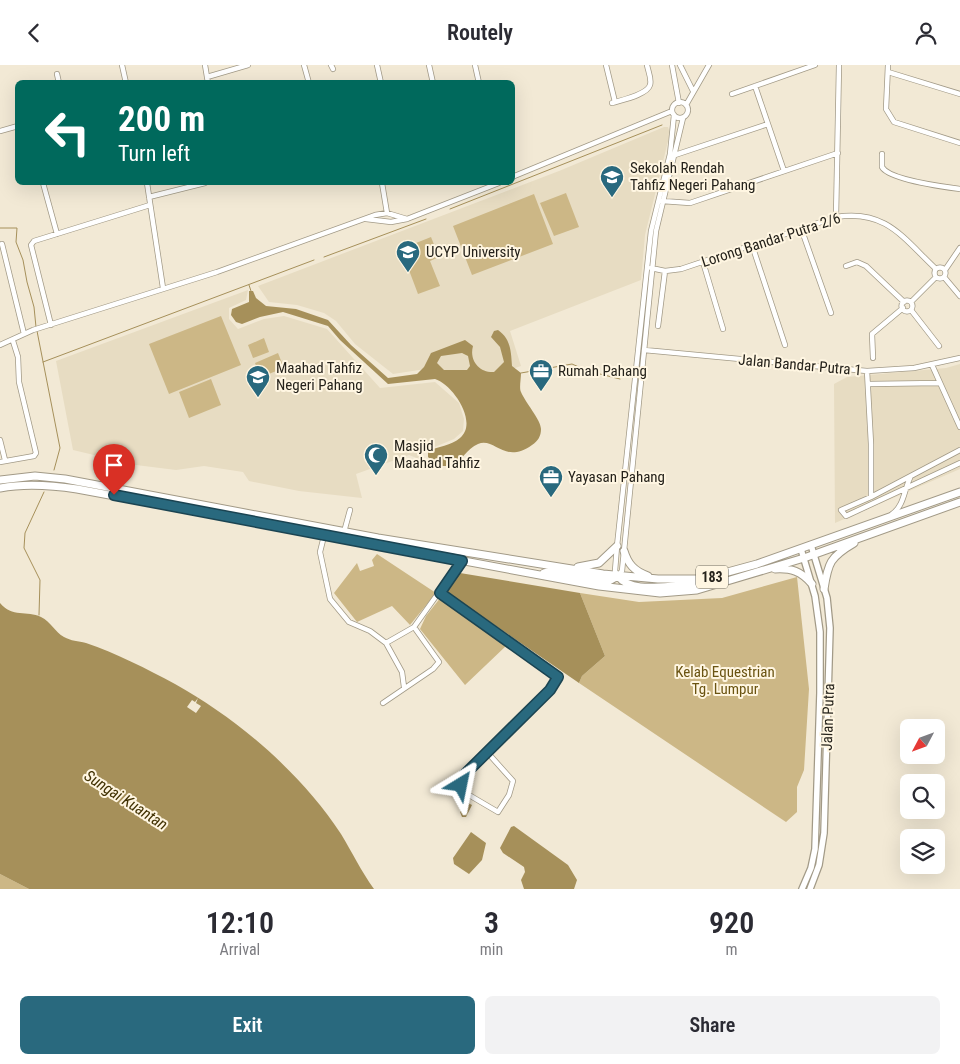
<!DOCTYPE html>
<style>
:root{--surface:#fff;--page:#f2f2f3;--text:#2b2b33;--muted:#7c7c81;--accent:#29697e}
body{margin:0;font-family:"Roboto Condensed",sans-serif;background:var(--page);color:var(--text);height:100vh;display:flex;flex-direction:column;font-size:19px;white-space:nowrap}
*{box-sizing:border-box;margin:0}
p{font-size:16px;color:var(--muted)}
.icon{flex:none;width:28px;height:28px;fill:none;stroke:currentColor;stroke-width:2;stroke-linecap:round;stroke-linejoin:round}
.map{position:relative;height:824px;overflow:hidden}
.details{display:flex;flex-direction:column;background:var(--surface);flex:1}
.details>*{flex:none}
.banner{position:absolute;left:15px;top:15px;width:500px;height:105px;border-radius:8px;box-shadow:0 5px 20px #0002;background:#00695c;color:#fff;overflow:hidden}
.needle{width:32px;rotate:229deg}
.tools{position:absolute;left:900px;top:654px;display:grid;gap:10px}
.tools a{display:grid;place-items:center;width:45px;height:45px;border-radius:8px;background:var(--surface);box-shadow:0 5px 20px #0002;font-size:25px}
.pin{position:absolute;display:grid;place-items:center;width:42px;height:42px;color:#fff;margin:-51px -21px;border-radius:50% 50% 50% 0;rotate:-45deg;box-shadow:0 0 5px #0007}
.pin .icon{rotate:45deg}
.me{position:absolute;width:55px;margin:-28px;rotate:35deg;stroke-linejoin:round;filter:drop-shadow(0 0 4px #0008)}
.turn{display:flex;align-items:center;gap:18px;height:105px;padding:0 20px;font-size:22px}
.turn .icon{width:65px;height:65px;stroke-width:2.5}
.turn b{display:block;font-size:35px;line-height:42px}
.eta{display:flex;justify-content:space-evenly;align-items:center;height:85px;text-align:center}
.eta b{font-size:30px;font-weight:600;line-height:35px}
.action{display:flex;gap:10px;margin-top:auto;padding:10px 20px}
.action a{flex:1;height:58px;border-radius:8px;background:var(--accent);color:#fff;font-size:20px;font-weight:600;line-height:58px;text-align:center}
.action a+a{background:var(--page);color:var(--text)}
header{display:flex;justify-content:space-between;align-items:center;height:65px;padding:0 20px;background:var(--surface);font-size:22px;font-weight:600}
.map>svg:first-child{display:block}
.built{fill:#e7dcc2}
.green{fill:#ccb786}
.water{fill:#a6905a;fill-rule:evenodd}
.pier{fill:#f2e9d5}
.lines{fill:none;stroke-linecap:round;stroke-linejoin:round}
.stream{stroke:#a6905a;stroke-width:1}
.minor-casing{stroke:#a29a87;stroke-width:6}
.secondary-casing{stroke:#a29a87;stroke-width:8}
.trunk-casing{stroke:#a29a87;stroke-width:9}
.minor{stroke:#fff;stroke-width:4.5}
.secondary{stroke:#fff;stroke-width:5.5}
.trunk{stroke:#fff;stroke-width:7}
.route-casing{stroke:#1b4452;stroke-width:12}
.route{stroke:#29697e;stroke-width:9}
.labels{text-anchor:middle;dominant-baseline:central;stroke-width:4;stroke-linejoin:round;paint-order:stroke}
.shield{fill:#fff6e2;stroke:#666257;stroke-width:1}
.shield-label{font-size:14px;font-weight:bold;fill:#25221b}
.poi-label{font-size:15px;fill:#25221b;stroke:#fff6e2;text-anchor:start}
.street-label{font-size:15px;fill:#25221b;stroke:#fff6e2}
.park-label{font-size:15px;fill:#6a5311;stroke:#fff6e2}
.water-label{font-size:16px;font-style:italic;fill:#423203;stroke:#fff6e2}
</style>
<header><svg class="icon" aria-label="back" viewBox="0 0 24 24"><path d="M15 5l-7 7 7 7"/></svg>Routely<svg class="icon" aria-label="person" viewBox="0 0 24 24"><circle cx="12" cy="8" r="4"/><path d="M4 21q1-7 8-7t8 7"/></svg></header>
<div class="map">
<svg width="960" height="824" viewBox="0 0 960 824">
<rect width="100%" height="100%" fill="#f2e9d5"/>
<path class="built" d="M664,62H668L670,68L645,170L641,215L510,266L521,301L484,314L432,303L393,309L355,279L336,256L324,248L297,240L269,237L258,221L559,106Z
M248,225L246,235L229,243V254L238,264L264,254L284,251L327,264L380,323L435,317L459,338L464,354L463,366L454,374L425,386L419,394L409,390L356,409L362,433L299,426L249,416L243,407L204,401L176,405L136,400L73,385L56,296Z
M960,299V404L835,458L834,319L847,312L946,303Z"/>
<path class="green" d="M566,128L579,162L554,171L540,138Z
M534,129L553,179L472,210L453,161Z
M431,172L439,192L430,196L440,221L418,229L401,184Z
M221,251L241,300L169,329L149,279Z
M264,273L269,287L253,293L248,280Z
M278,288L284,303L261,312L255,298Z
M211,314L221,340L189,353L179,327Z
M377,489L436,528L410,560L392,541L357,557L334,528L357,498L360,506L374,501L372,495Z
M797,512L809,624L804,705L797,722V747L786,757L579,618L582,611L605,591L580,528L639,537L722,533Z
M441,532L507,580L465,620L420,564L426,551Z
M0,809L29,824H0Z"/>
<path class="water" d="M249,226H253L256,233L266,241L296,244L328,255L351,280L388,313L417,309L424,302L431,288L465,275L473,281C469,295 479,308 494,307L504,297L500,282L491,272L494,266L498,265C511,274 511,287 512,301L521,308C521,314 519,323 521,327C525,337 541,355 541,364C541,371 538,376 532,380C504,400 495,372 478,379C467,384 463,394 452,401H437L428,392V386C437,382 452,380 460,373C479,357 452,319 435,314L388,319L340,275L328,261L283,247L260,252L242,259L236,257L231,250L232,244L249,237ZM462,288L468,291L470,301L467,305H444L437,298L441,291Z
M460,508L580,528L605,591L582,611L579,618L448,528L446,523Z
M0,538C12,553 27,545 41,552C51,557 55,567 64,572C71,576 78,576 86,578C116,588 147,604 175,619C238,654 301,708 341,769C352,787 361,806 374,824H29L0,809Z
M468,738L472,740L466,752H462L460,747Z
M514,761L568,800L577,815L574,824H524L521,815L525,807L524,802L503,788L500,783L511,762Z
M471,767L486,778L482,795L469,809L454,799L453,793Z"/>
<path class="pier" d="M198,633L196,638L201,641L196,648L187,642L192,635L195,637Z"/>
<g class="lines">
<path class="stream" d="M450,144L662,60
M0,163H17L16,177L23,195L27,217L34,242L36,262
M324,192L426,154
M249,220L251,226
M37,266L60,383L54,405
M43,297L314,195
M521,308L572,299L588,306L620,314
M39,550L40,515L24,483L25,468L44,427"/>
<g class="minor-casing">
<path id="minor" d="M122,0L126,18
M205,0L208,18
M304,0L309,18
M331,0L333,4
M377,0L381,18
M429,0L433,18
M475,0L479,18
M606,0L615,37
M672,0L679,38
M680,0L693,26
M888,0L886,44L894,57L960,78
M888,7L960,29
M57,9L59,18
M207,12L248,0
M755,21L784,106
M732,29L815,0
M672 45a8 8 0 1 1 16 0a8 8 0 1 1-16 0Z
M612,38C621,35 647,30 650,20C652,14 648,6 647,0
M686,40L709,0
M0,66L18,61
M882,89V102C889,115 945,122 960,124
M675,90L768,59
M512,112L672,46
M43,118L57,169
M147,118L163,223
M382,118L387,148
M149,132L205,118
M662,136L690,138L838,88
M836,152L839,0
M366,154L391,157L407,154L499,118
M801,163L831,248
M2,179L24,269
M752,180L785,280
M703,197L723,264
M846,201L857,197L866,201L904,237
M934.5 208a5.5 5.5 0 1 1 11 0a5.5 5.5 0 1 1-11 0Z
M651,203L665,206L681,204L836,152C886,144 903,173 936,204
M945,205L960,183
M944,212L960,231
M901.5 241a5.5 5.5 0 1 1 11 0a5.5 5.5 0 1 1-11 0Z
M911,237L936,212
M911,245L939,281
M51,260L31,180L34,176L150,140
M658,261L665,206
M0,280L33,265L217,207L375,150L387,148L407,154
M644,285L867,306L914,303L960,293
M873,293L872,269L903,243
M932,300L960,362
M867,306L871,379V432
M870,319L939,318
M0,375L5,395
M960,385L871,432L841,445L846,451L960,398
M0,397L34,391L36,388L19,317L18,292L13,276
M892,449C904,441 904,425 910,413
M344,467L350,445
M324,471L320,487L330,534L349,557L370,566L386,578L402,607L404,622
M618,510L622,506L656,166L683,53
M618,511L615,506L617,481L651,166L670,89L674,50
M440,528L558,612L554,621L464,710L461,720L469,730L498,747L509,730L513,716L487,687
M386,578L414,562L462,495
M383,638L433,604L439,597L414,562"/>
</g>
<g class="secondary-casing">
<path id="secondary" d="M801,484L815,531L820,567V628L815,784L811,803L802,824
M810,824L819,800L824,768L830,563L827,533L811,480"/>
</g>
<g class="trunk-casing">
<path id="trunk" d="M0,415L35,411L65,414L378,473L603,509L658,514H702L757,499L960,427
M0,423C26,418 51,420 77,424L599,521L660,528L697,525L804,493L960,437
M624,486C628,499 634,506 648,511
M578,502L599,498L617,481
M775,504C791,503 801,506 812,519
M544,508L548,507L609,516L618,511
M618,511C634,533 682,515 706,522
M824,524C828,498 830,492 854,478"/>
</g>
<use href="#minor" class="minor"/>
<use href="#secondary" class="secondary"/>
<use href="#trunk" class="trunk"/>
</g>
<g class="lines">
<g class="route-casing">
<path id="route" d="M114,430L462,496L440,528L558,612L550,625L464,710L461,720"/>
</g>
<use href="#route" class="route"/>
</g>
<defs>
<g id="school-pin" transform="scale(1.25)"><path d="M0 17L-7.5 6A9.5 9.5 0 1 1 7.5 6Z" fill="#29697e" stroke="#fff6e2"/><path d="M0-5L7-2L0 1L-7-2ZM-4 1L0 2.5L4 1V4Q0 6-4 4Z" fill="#fff"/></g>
<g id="university-pin" transform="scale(1.25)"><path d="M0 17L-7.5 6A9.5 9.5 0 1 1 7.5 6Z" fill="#29697e" stroke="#fff6e2"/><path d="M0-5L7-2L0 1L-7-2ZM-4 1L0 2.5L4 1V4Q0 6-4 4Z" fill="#fff"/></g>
<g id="office-pin" transform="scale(1.25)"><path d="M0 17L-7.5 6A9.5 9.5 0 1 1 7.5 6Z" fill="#29697e" stroke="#fff6e2"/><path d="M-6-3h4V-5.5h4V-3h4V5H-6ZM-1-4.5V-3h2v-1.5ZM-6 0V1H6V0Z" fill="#fff"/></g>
<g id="mosque-pin" transform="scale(1.25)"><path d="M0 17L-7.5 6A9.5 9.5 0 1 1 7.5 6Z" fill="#29697e" stroke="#fff6e2"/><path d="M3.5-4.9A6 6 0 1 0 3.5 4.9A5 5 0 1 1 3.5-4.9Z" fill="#fff"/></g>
</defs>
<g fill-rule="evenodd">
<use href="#school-pin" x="612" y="112"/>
<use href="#university-pin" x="408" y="187"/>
<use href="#office-pin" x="541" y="306"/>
<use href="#school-pin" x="258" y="312"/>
<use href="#mosque-pin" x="376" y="390"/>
<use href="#office-pin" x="551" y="412"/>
</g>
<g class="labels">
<rect class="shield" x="696" y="500.5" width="32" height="23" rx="4"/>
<g class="shield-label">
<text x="712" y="512">183</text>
</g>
<g class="poi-label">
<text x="630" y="103">Sekolah Rendah<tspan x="630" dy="17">Tahfiz Negeri Pahang</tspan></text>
<text x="426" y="187">UCYP University</text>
<text x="276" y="303">Maahad Tahfiz<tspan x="276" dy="17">Negeri Pahang</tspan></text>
<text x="558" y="306">Rumah Pahang</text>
<text x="394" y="381">Masjid<tspan x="394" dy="17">Maahad Tahfiz</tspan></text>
<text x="568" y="412">Yayasan Pahang</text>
</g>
<g class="street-label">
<text transform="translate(771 175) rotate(-18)">Lorong Bandar Putra 2/6</text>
<text transform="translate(800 300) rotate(5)">Jalan Bandar Putra 1</text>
<text transform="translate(828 652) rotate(-88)">Jalan Putra</text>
</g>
<g class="park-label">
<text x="725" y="607">Kelab Equestrian<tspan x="725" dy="17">Tg. Lumpur</tspan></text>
</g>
<g class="water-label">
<text transform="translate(126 735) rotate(33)">Sungai Kuantan</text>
</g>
</g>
</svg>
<div class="tools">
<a><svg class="needle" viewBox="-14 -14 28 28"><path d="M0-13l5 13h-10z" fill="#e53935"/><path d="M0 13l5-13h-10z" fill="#7c7c81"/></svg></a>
<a><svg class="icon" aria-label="search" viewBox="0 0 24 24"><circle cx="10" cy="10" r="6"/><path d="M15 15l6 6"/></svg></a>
<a><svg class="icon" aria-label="layers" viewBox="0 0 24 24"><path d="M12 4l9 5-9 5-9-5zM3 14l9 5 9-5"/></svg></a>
</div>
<div class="pin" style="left:114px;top:430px;background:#d93025"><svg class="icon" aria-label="arrive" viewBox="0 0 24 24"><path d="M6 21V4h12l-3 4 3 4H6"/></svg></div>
<svg class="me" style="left:461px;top:720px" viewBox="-20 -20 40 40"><path d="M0-17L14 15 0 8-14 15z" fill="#29697e" stroke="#fff" stroke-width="4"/></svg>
<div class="banner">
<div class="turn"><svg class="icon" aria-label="left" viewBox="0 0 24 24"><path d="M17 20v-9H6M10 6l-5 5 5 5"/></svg><div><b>200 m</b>Turn left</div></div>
</div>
</div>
<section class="details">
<div class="eta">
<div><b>12:10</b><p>Arrival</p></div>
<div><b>3</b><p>min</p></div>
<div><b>920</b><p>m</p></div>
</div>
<div class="action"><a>Exit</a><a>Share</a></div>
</section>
